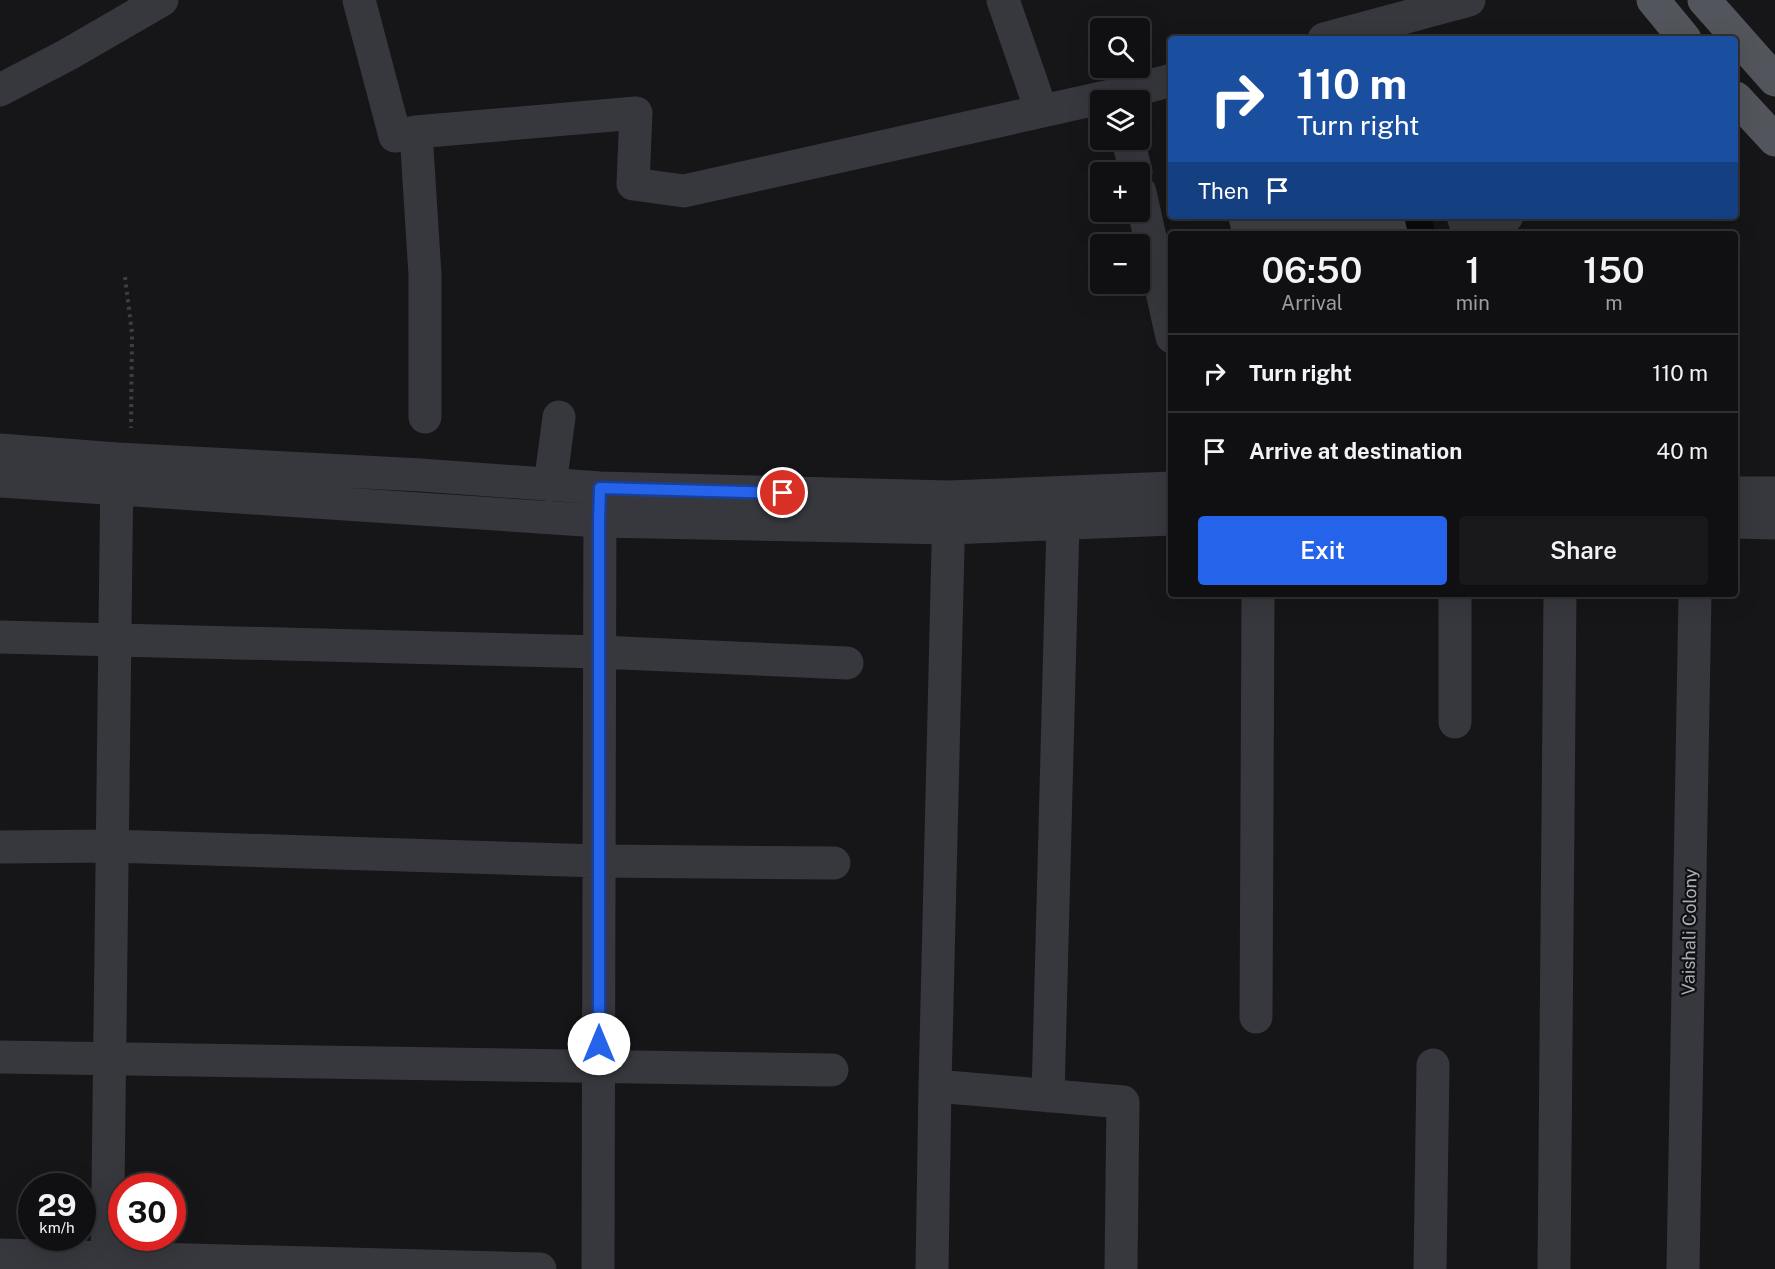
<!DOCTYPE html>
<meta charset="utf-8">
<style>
:root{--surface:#101012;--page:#19191b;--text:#f1f3f6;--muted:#9c9d9f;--line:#303032;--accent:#2563eb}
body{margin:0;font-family:"Public Sans",sans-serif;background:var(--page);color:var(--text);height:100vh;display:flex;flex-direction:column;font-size:22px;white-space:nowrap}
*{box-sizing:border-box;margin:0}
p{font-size:20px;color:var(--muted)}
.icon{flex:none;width:33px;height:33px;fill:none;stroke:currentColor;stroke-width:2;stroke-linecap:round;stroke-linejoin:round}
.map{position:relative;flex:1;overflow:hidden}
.sheet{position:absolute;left:1168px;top:231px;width:570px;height:366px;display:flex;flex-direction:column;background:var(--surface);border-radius:6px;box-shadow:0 6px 24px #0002,0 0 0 2px var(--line)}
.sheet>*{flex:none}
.hud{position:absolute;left:1168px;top:36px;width:570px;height:183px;border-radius:6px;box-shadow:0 6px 24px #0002,0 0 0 2px var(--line);background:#1a4fa0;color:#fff;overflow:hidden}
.controls{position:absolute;left:1090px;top:18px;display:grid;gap:12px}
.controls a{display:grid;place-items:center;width:60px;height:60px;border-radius:6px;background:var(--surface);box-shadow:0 6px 24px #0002,0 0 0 2px var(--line);font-size:30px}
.speed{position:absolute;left:18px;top:1173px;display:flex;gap:12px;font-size:30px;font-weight:700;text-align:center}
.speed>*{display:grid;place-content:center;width:78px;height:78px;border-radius:50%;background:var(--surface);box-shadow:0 6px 24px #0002,0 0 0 2px var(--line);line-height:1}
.speed small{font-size:15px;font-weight:400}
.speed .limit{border:9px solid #d22;background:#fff;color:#111}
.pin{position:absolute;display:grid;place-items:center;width:51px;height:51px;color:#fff;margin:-26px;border:3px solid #fff;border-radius:50%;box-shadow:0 2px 6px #0007}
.me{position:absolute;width:66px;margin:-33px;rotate:0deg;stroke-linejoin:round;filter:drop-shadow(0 0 4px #0008)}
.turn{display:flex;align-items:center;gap:21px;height:126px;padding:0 30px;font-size:27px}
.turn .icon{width:78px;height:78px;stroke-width:2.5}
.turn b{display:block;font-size:42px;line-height:51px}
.then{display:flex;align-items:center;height:57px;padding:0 30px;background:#0003;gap:12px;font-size:22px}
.eta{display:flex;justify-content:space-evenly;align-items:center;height:102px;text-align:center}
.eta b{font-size:36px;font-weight:600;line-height:42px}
.primary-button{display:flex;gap:12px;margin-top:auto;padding:12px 30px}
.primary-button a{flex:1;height:69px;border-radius:6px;background:var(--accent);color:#fff;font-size:24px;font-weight:600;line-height:69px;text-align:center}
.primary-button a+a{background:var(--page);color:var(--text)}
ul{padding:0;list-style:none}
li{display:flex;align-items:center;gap:18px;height:78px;padding:0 30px;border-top:2px solid var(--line)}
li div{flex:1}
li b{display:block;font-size:22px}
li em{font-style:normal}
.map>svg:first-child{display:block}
.shadow{fill:#0007}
.building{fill:#404145}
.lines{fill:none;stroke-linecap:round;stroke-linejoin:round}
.path{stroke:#3d3f44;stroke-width:4;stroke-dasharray:3 4.5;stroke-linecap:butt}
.minor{stroke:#37383d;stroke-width:33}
.major{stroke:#53555c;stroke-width:33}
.route-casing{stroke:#184099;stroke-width:15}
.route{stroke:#2563eb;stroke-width:10}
.labels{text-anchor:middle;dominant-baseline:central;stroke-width:4.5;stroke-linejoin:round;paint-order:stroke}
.street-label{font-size:18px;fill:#a8adb8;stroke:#111113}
</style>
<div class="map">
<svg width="1775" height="1269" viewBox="0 0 1775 1269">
<rect width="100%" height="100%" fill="#161618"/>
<path class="shadow" d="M1229,216H1431L1436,234H1233Z"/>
<path class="building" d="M1228,216H1404L1408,234H1232Z"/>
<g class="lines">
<path class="path" d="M125,277L132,333L131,428"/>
<path class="minor" d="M359,0L395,136L416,132L636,113L633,184L684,191L1119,94L1172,80
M1003,0L1041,110
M1324,39L1469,0
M0,90L67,55L162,0
M416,132L425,275V417
M1128,140L1136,172
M1140,192L1172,337
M1463,216L1468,231L1507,216
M0,450L117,459L421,475L600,488L949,497L1172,488
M0,481L599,521L949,528L1172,519
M550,485L559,417
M1736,493H1775
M1736,522L1775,523
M0,637L599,652L847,663
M1455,722V594
M0,847L112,846L599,861L834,863
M1256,1017L1258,594
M0,1057L832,1070
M935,1086L1123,1102L1121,1269
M1048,1096L1063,523
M0,1255L540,1269
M107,1269L117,467
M598,1269L600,499
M932,1269L935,1086L949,506
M1430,1269L1433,1065
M1554,1269L1560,594
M1683,1269L1695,594"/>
<path class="major" d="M1653,0L1685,39
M1704,0L1775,80
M1736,98L1775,140"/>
</g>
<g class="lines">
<g class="route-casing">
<path id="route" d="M599,1044V521L600,488L783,493"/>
</g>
<use href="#route" class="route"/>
</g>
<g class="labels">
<g class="street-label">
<text transform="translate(1689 932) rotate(-89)">Vaishali Colony</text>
</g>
</g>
</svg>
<div class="controls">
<a><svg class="icon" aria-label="search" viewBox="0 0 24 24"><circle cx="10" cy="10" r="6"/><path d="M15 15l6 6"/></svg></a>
<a><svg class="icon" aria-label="layers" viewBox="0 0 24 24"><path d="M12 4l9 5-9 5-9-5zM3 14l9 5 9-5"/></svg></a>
<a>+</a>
<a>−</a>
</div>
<div class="speed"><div>29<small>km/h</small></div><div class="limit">30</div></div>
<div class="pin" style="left:783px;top:493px;background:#d93025"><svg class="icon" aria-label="arrive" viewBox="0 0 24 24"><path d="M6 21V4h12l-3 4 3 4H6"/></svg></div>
<svg class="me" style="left:599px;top:1044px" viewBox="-20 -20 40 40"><circle r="19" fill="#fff"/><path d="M0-13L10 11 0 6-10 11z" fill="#2563eb"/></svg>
<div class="hud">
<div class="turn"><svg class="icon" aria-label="right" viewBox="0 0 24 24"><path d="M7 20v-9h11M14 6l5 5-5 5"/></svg><div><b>110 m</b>Turn right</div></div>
<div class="then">Then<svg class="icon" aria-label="arrive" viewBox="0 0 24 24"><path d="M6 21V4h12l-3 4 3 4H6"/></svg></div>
</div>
<section class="sheet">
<div class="eta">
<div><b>06:50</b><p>Arrival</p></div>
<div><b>1</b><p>min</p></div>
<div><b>150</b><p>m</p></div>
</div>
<ul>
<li><svg class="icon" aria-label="right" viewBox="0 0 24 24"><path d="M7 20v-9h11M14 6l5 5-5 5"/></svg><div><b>Turn right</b></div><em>110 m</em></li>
<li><svg class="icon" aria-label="arrive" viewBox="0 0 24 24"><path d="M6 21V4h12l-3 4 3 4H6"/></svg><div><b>Arrive at destination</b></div><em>40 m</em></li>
</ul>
<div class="primary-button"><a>Exit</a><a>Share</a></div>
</section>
</div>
